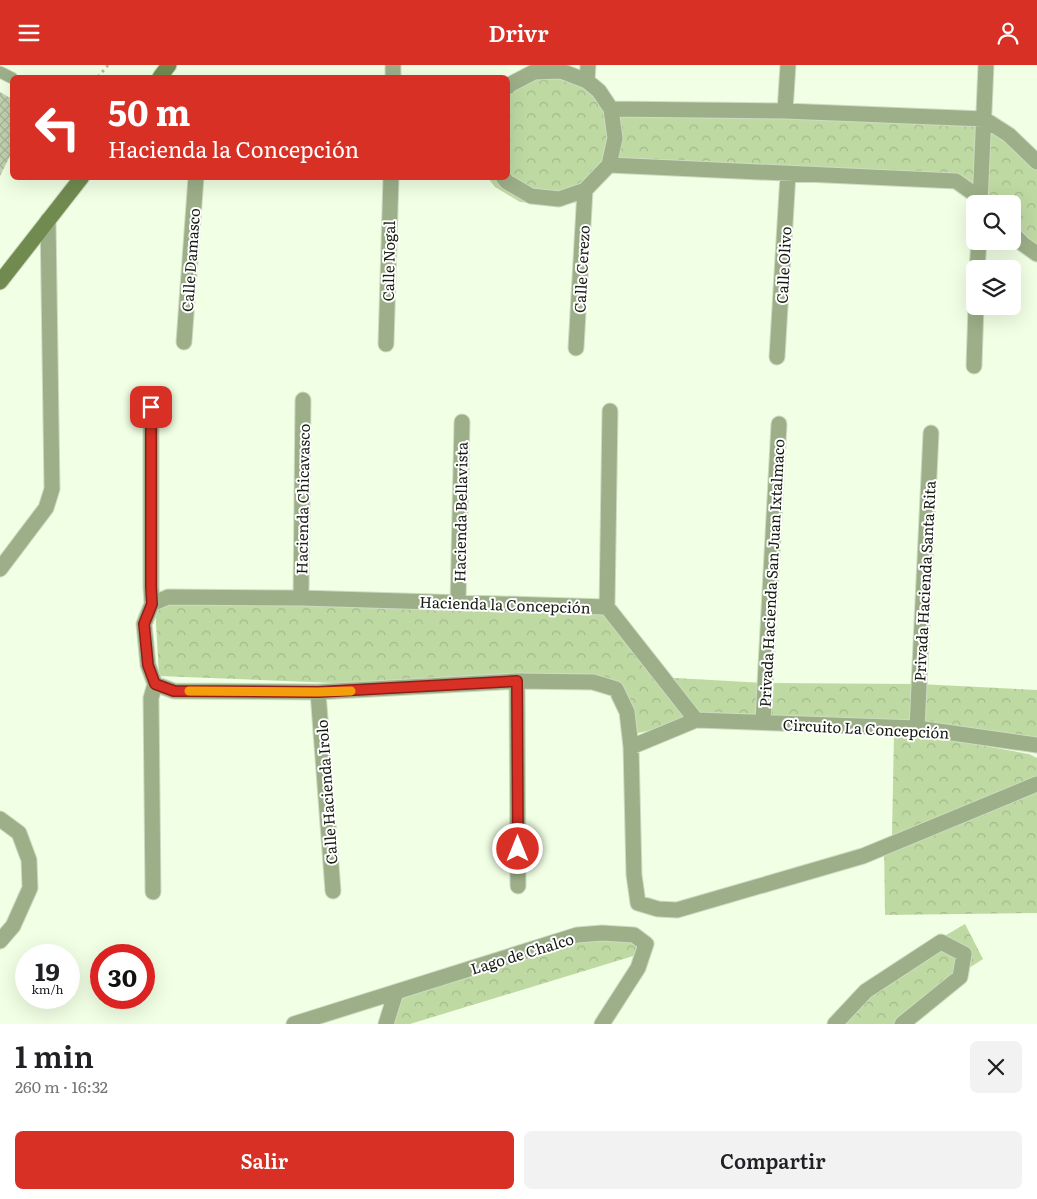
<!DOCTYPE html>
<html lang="es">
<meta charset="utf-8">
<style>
:root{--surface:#fff;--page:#f2f2f2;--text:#202124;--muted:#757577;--accent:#d93025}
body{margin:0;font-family:Literata,serif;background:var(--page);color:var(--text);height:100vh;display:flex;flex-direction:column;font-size:19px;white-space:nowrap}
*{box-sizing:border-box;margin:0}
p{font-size:16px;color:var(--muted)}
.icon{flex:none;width:28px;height:28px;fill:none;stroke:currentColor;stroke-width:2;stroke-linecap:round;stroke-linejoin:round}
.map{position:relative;height:959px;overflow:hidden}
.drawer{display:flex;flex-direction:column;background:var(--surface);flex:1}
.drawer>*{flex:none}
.hud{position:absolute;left:10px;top:10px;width:500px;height:105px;border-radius:8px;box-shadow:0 5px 20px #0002;background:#d93025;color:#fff;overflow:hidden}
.tools{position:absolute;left:966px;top:130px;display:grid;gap:10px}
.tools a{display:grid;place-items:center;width:55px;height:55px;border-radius:8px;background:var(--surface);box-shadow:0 5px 20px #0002;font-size:25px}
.speed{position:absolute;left:15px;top:879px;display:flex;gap:10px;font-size:25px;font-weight:700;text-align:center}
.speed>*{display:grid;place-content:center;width:65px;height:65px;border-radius:50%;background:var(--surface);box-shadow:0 5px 20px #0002;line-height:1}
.speed small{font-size:12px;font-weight:400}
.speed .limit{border:8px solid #d22;background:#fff;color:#111}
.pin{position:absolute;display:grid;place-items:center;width:42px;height:42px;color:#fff;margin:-21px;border-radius:10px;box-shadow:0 2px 8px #0006}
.me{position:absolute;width:55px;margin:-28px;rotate:0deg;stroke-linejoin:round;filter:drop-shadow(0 0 4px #0008)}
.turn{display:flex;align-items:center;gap:18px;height:105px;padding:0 15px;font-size:22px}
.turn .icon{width:65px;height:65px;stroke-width:2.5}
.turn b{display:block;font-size:35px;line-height:42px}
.round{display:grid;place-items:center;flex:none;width:52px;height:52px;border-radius:8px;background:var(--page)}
.overview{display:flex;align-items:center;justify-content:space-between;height:85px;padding:0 15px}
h1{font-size:30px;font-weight:600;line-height:38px}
.button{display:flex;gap:10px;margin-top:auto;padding:10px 15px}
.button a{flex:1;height:58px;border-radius:8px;background:var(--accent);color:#fff;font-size:20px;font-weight:600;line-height:58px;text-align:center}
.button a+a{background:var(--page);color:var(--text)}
header{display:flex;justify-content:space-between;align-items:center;height:65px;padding:0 15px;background:var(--accent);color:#fff;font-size:22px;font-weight:600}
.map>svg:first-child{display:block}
.park{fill:url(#park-crowns)}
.building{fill:url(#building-cross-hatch)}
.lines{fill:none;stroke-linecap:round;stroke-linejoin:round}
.lane-casing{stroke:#cedbc2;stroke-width:13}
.street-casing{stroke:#cedbc2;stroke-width:17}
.secondary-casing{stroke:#cedbc2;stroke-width:17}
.path{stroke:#adb9a2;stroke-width:3;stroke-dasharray:2.5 4;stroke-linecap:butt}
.lane{stroke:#9caf88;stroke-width:11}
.street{stroke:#9caf88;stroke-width:15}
.secondary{stroke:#708a50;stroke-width:15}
.route-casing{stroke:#8d1f18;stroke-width:12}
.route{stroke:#d93025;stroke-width:9}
.slow{stroke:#f59e0b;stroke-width:9}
.labels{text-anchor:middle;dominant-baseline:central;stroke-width:4;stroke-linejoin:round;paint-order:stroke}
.street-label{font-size:15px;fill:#161c10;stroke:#fff}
</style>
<header><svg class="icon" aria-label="menu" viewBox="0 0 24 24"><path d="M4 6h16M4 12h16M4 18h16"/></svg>Drivr<svg class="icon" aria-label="person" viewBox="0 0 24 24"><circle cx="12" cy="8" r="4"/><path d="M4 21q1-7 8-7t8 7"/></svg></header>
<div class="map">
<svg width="1037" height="959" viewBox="0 0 1037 959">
<defs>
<pattern id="park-crowns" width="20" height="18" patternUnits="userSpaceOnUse" patternTransform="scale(1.25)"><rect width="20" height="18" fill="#bfd9a3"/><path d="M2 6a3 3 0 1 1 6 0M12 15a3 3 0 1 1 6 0" fill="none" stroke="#a3ba8b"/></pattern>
<pattern id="building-cross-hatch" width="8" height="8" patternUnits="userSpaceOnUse" patternTransform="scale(1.25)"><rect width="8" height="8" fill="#c3d3b2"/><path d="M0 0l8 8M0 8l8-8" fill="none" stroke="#a7b598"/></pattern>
</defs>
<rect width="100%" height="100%" fill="#f1ffe4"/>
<path class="park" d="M523,8L579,16L592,28L604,46L980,51L1037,97V188L1013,170L1012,139H983L965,115L602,104L549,140L520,137L495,122L488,113L508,112V16Z
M300,536L606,545L658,612L765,618L919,619L1037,625V679L700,655L633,669L619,624L590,614L335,618L159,611L155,540Z
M894,667L918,669L1029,689L1037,693V848L885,850L884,775L892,772Z
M965,859L983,894L947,917L896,959H836L931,879Z
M577,870H634L643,888L410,959H386L396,927Z"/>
<path class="building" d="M0,27L12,34V87L0,111Z"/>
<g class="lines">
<g class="lane-casing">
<path id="lane" d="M0,7L12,13"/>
</g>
<g class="street-casing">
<path id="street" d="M393,12V0
M587,16L588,0
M611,44L785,46L984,54L1009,70L1037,97
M785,46L788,0
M609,100L956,116L980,133L986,139
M503,112L507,117L531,131L559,134L585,125L609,100L615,73L611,44L599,26L587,16L561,6L534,7L509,20L508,22
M980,139L986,0
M1012,168L1023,179L1037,189
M977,204L979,176
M184,277L196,112
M386,279L391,112
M576,283L585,125
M777,292L788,109
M974,301L976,241
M151,342V522L152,539
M0,504L46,443L52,424L48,155
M301,533L303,335
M458,538L462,357
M607,542L610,346
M517,616L518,821
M155,619L174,626L318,627L517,616L593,617L616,624L627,647L631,682L634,810L638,838L658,844L677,845L863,791L1037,719
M155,619L148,600L144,559L152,539L168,532L301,533L607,542L696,655
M318,627L333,826
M763,657L779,359
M917,663L931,368
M631,682L696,655L917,663L1037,680
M0,754L19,768L29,795L30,823L13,861L0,876
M153,827L151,633L155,619
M294,959L577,870L602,868L634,870L646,879L638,903L602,959
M386,959L396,927
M835,959L866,926L941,877L964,889L960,912L902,959"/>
</g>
<g class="secondary-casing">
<path id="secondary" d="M160,12L169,0
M0,217L82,112"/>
</g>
<path class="path" d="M98,12L108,0"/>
<use href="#lane" class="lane"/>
<use href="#street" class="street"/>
<use href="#secondary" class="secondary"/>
</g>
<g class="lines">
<g class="route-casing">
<path id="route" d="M151,342V522L152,539L144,559L148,600L155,619L174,626L318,627L517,616L518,784"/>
</g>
<use href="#route" class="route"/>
<path class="slow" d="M189,626L318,627L351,626"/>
</g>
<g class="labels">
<g class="street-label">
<text transform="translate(190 195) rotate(-86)">Calle Damasco</text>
<text transform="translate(388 196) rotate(-89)">Calle Nogal</text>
<text transform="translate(783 200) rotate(-87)">Calle Olivo</text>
<text transform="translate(581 204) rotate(-87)">Calle Cerezo</text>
<text transform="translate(302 434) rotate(-89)">Hacienda Chicavasco</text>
<text transform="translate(460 447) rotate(-89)">Hacienda Bellavista</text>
<text transform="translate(771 508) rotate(-87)">Privada Hacienda San Juan Ixtalmaco</text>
<text transform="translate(924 516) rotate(-87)">Privada Hacienda Santa Rita</text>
<text transform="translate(505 539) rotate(2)">Hacienda la Concepción</text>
<text transform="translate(866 663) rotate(3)">Circuito La Concepción</text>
<text transform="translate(326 727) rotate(-94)">Calle Hacienda Irolo</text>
<text transform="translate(522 888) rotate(-17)">Lago de Chalco</text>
</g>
</g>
</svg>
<div class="tools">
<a><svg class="icon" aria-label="search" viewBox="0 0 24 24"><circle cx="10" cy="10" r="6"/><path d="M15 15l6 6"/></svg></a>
<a><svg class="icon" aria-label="layers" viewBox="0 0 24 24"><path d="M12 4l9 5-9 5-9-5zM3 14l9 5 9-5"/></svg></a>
</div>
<div class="speed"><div>19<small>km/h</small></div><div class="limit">30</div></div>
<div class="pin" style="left:151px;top:342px;background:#d93025"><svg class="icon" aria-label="arrive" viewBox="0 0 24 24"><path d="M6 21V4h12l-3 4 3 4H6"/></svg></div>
<svg class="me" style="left:518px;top:784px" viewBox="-20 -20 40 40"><circle r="17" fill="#d93025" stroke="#fff" stroke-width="3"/><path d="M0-11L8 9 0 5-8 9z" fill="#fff"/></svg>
<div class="hud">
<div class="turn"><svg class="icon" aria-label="left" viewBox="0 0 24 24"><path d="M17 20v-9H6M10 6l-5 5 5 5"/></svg><div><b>50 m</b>Hacienda la Concepción</div></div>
</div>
</div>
<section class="drawer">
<div class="overview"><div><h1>1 min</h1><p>260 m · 16:32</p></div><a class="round"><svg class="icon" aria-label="close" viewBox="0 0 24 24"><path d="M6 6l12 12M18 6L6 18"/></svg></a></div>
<div class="button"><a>Salir</a><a>Compartir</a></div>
</section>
